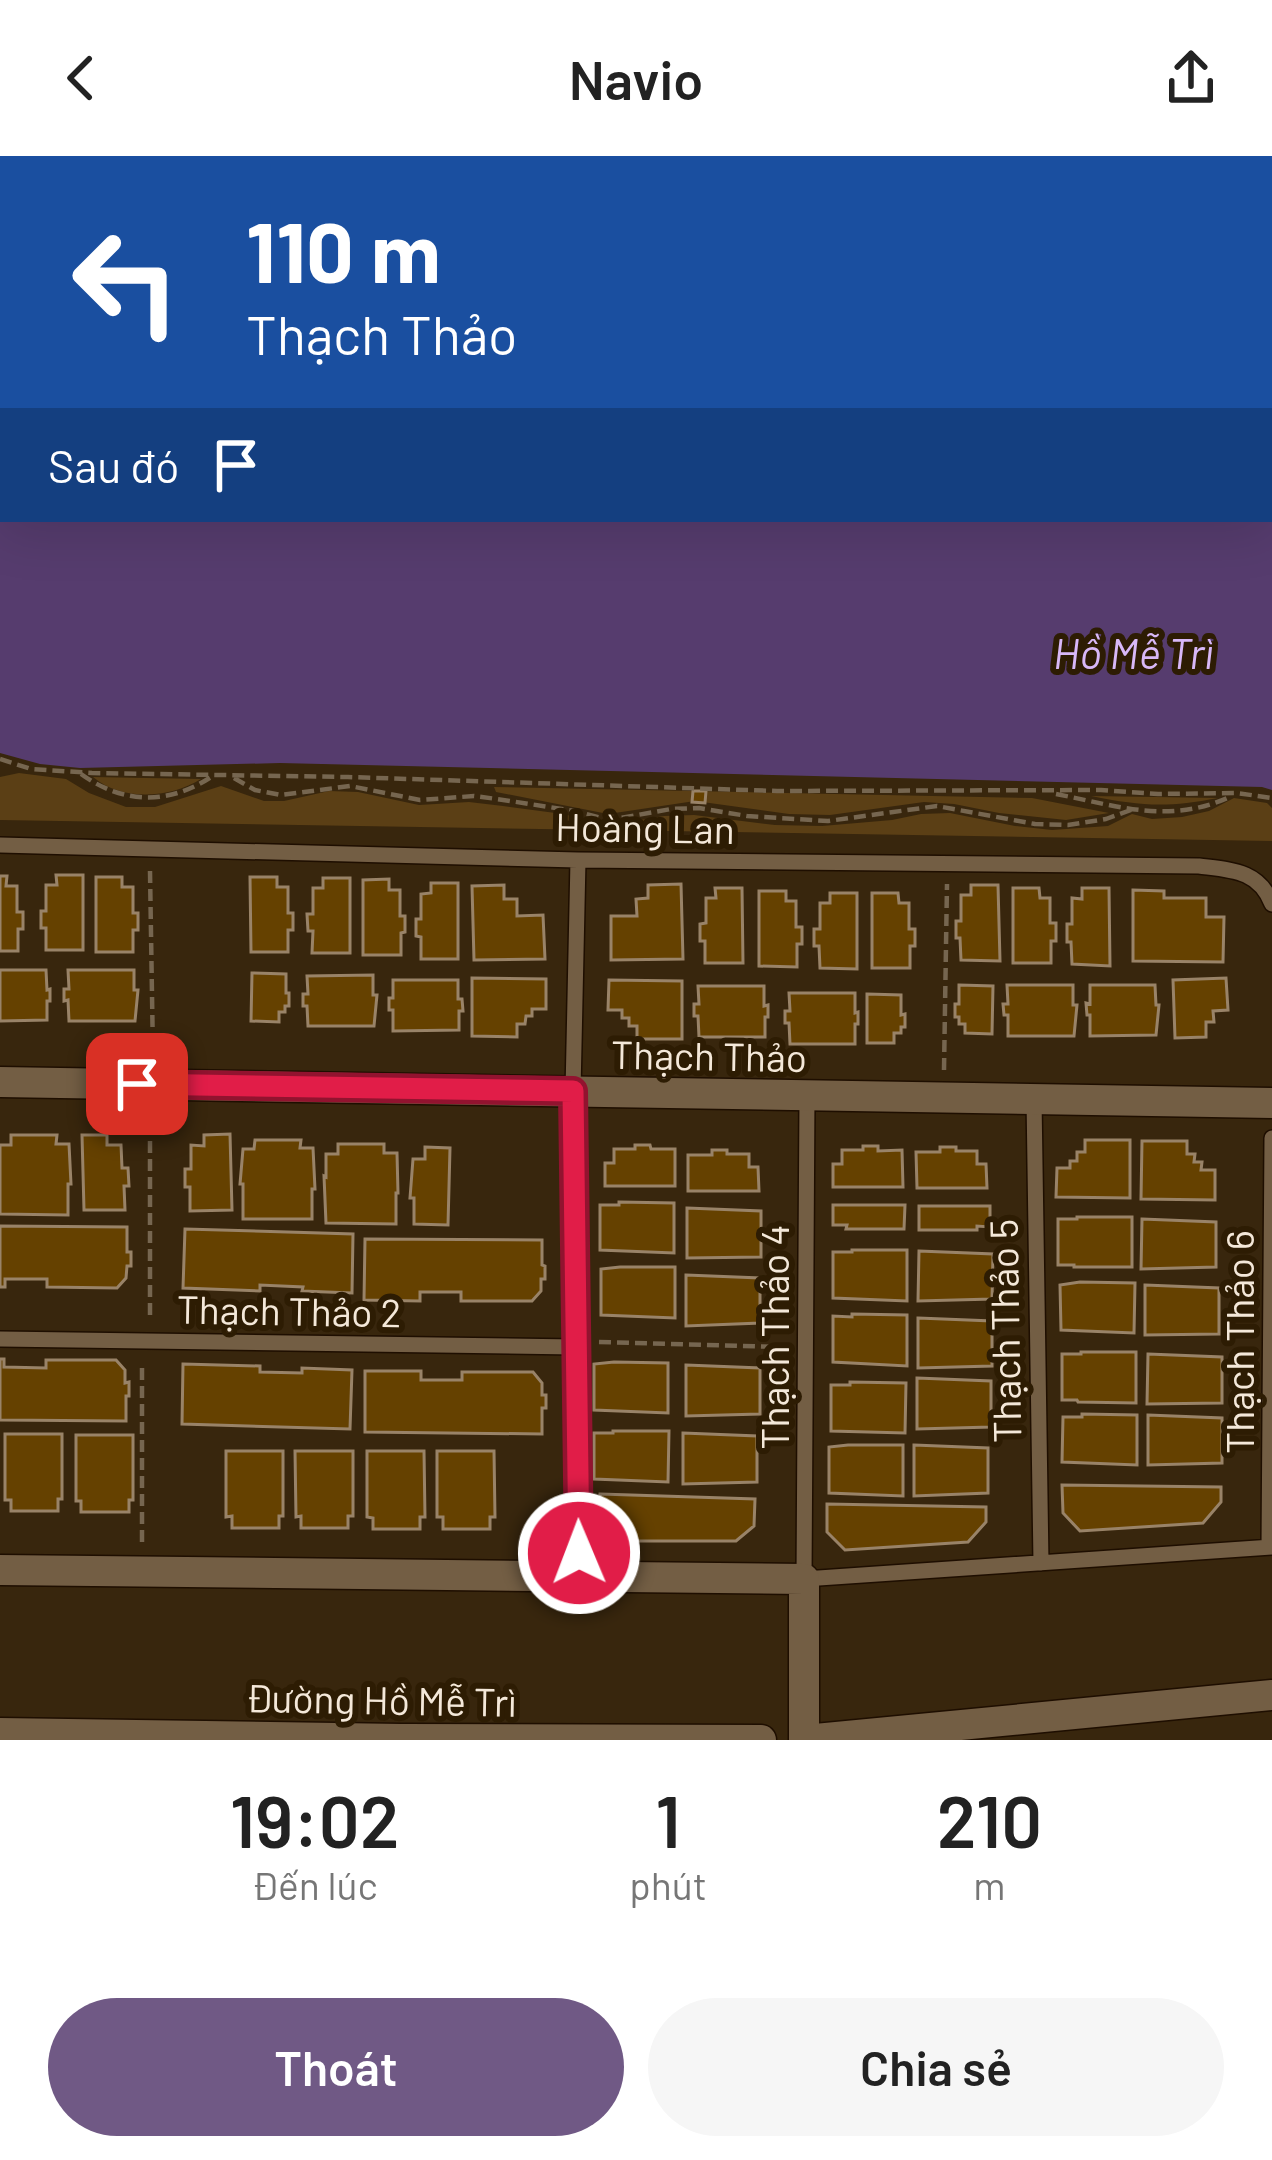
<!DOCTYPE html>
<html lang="vi">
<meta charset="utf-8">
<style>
:root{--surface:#fff;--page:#f6f6f6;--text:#222;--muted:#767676;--accent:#705985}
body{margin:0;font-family:Barlow,sans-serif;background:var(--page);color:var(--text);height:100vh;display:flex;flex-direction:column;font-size:45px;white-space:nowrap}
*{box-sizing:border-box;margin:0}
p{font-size:39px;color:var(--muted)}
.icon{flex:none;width:66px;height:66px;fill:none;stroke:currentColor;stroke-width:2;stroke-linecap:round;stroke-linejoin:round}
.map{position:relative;height:1584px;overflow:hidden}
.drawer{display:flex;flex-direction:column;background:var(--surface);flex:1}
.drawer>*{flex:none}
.hud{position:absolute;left:0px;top:0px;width:1272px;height:366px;box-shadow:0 12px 48px #0002;background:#1a4fa0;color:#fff;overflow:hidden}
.pin{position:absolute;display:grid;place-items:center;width:102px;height:102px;color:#fff;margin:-51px;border-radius:24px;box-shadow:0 6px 18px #0006}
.me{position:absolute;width:132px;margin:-66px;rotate:359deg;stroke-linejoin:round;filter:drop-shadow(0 0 9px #0008)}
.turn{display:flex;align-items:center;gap:42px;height:252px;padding:0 48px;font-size:54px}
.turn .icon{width:156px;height:156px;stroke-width:2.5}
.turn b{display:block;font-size:84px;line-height:102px}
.then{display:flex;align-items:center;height:114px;padding:0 48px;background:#0003;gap:24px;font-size:45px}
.eta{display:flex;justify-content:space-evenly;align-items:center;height:204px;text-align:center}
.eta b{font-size:72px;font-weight:600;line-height:84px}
.action{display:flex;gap:24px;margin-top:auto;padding:24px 48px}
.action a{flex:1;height:138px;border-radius:72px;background:var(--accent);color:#fff;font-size:48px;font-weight:600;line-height:138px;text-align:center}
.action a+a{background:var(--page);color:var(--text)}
header{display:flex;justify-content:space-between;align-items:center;height:156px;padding:0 48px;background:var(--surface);font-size:54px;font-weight:600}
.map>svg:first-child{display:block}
.green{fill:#5b3f15}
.water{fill:#563c6e}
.building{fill:#654100;stroke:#998368;stroke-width:3}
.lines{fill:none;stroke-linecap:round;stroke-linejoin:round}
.service-casing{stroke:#1e0e00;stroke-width:18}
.minor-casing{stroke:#1e0e00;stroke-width:33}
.path{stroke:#766650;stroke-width:4.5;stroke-dasharray:12 6;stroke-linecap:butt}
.service{stroke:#735e44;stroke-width:15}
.minor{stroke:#735e44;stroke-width:30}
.route-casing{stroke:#92132f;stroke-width:30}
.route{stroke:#e11d48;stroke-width:21}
.labels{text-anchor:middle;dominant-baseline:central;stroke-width:12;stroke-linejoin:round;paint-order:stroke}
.street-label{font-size:39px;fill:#f4e8d9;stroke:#2d1c03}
.water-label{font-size:42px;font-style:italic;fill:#d8b8f8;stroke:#2d1c03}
</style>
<header><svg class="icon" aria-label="back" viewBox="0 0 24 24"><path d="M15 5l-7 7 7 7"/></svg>Navio<svg class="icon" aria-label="share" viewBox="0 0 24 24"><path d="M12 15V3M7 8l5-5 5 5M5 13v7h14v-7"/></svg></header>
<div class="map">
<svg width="1272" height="1584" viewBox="0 0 1272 1584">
<rect width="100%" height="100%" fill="#38260d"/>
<path class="green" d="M19,617L66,623L89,637L126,651H155L221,630L264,645H284L329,635L358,636L419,649L469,646L503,650L563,658L611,669L664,660L694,659L775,669L822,670L892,664L921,658L950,657L1015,670L1052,674L1108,670L1132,658L1152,663L1182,661L1209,655L1234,642L1267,647L1272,652V685L0,664V621Z
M93,621L201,623C170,642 123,646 93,621Z
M494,631L1032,642L1109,657L1066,664L999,657L954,648L924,646L830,659L789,658L695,645L608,658L496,636Z
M1091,640L1218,642C1167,652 1141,650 1091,640Z"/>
<path class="water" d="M0,0H1169L1186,3H3V363H1269V25L1272,26V634L1262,631L280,607L80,612L40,608L0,597Z"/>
<path class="building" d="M693,635H706L705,647L692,646Z
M56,719H83V794H46V772H41V755H46V729H57Z
M0,720H7L6,730H17V756H23V773H18V795H0Z
M96,721H122V731H133V757H138V774H133V796H96Z
M250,721H277V731H288V757H293V774H288V796H251Z
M323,722H350V797H312L313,775H308L307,758H313V732H323Z
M389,723V734H400V760H405V776L401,777V799H363V724Z
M431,727H458V803H421V781L416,780V763H421V738L431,737Z
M681,728L683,803L611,804V760H637L636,743L648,742V729Z
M504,729V743H517V760L543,759L545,803L474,804L472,730Z
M971,729H998L1000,805L961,804L960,782H956V765H961V739H971Z
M715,732H742L743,807H705V785H700V768L706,767V742H716Z
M1013,732H1039L1040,742H1050V767H1056V785H1051V807H1013Z
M1082,732H1109L1110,810L1072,808L1071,786H1067V768H1072V742L1082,743Z
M1133,734L1164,735V742H1206V761H1224L1223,806L1133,805Z
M759,735H786V745H796V771H802V788H797V811L759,810Z
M830,737H857V813L820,812L819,790H814V773H820V747H830Z
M872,737H898L899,747H909V773H915V790H910V812H872Z
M0,814H46L47,834L50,833V845H47V864L0,865Z
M68,814H134V834H138L135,865H69L68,844L64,845V833H69Z
M252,817L286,818V837H289V850H285V856H279V866L251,865Z
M373,819V839H377L374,870H308L307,850H303V838H308L307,820Z
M472,822L546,823V853H532V860H526L525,868H517V881L472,880Z
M1226,822L1228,854L1213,855L1214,866H1206V881L1175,882L1173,824Z
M393,824H458V843H462L463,855H459V874L393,875V854H389V842H393Z
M609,824L682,825V883H637V870H629V862H622V854H608Z
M959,829L993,830L992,878L965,877V868H959V861H955V848H959Z
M1007,829H1073V849H1077L1074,880H1008V859H1004L1003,848H1008Z
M1090,829H1155L1156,849H1159L1156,879L1090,880V859H1087L1086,847L1090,848Z
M698,830H764V850L768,849V861H765V881H699L698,860H694V848H699Z
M789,837H855V857L858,856V868H855V888H790L789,867H785V855H790Z
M867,838L901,839V859L905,858V871H901V877H894V887H867Z
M230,978L232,1054L190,1055V1031H185V1013H191V989L204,990V979Z
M11,979H57L56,988H69L71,1028H68V1059L0,1058V989H11Z
M82,979H107V989H121L122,1012H128L129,1030H124L125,1054H84Z
M255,984H301L300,992H313L315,1033H312V1063H243V1028H240L243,993H254Z
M1085,984H1130V1042L1056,1041L1057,1012H1070V1005H1077V996H1085Z
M1142,985H1187V998H1195L1194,1006H1202L1201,1014H1215V1044L1141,1043Z
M338,988H384V997H397L398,1037H396V1068L326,1067L324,1020L326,1021V998H338Z
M635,989H650L651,993H675V1030H605V1007H614V993H635Z
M863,990H878V995L902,994L903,1031H833V1008H842V994H863Z
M425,991L450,992L448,1069L414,1068V1042H410L413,1003H425Z
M940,991H956V995H977V1008H986L987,1032H917L916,996H940Z
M712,994H727V998H749V1011H758L759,1035H688V999H712Z
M619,1046L674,1047V1097L600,1094V1049H619Z
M833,1049H905L904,1073H846L847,1069H833Z
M919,1050H990V1071L977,1070V1074H919Z
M687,1052L761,1055V1101L687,1102Z
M1077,1061H1132V1111H1074V1109H1058V1063H1077Z
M1142,1063L1216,1066V1111L1141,1113Z
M0,1070L127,1071V1096H131V1110H127L126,1122L117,1132L47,1131V1123H5V1131H0Z
M185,1073L353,1078L352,1137L302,1135L303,1131L260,1129V1135L183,1132Z
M365,1083L542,1084V1109L545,1110V1123H541V1135L532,1145H461V1136H420V1145L364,1144Z
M852,1094H907V1145L833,1142V1096H852Z
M919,1095L993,1098L992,1143L918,1145Z
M620,1111H675V1162L601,1159V1113Z
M686,1119L760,1122V1167L686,1170Z
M1080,1126L1135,1127L1134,1177L1061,1174L1060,1129Z
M1145,1129L1219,1132V1178L1145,1179Z
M852,1158L907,1159V1210L833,1206V1160L852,1161Z
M918,1162L992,1165V1210L918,1212Z
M1081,1196H1136V1247L1078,1246L1077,1244H1062V1198H1081Z
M1148,1198L1222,1201V1247L1147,1248Z
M0,1203H4V1211L46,1212V1204H116L125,1214V1227L129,1226V1240H126V1265L0,1264Z
M614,1206L668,1207V1257L594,1254V1208Z
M183,1208L260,1210V1216L302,1217V1212L352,1214L350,1273L182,1268Z
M686,1209L760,1212V1258L686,1260Z
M365,1215H421V1224H462V1216H533L542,1227V1239H546V1252H542V1278L365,1276Z
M917,1222L991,1225V1271L917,1273Z
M850,1226L906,1227L905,1277L831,1275V1229H850Z
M1082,1258L1137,1259V1309L1062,1306L1063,1261H1082Z
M1148,1259L1222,1262V1307L1148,1309Z
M613,1275H669L668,1326L594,1323V1277H613Z
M683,1277L757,1280V1326L683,1328Z
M5,1278H62V1343H58V1355H11V1344H5Z
M76,1279H133V1344H129V1356H81V1345H76Z
M848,1289H903V1340L829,1337V1291Z
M914,1289L988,1292V1337L914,1340Z
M226,1295H283V1360H279V1372H232V1360L226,1361Z
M295,1295H353V1360H348V1372H301V1360L296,1361Z
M367,1295H424L425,1361H420V1373H373V1362L367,1361Z
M437,1295H494L495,1361H490V1373H443V1361H437Z
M1062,1329L1221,1331V1346L1203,1367L1080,1375L1063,1357Z
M600,1338L755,1343L754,1370L736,1385H618L599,1368Z
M827,1348L986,1351V1366L968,1386L845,1394L827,1376Z"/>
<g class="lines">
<g class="service-casing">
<path id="service" d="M0,689L578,704L1199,710C1231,714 1259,714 1272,748
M578,704L573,935L579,1421
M807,939L804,1423L1272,1391
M1034,943L1041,1407
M0,1183L576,1191
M1269,1391L1272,982"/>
</g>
<g class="minor-casing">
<path id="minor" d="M0,926L1272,947
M0,1414L804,1423V1584
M0,1577L401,1583L761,1584
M805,1584L1272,1539"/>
</g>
<path class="path" d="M0,603L31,613L92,617L348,621L777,635L1101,634L1158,638L1237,637L1272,642
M81,618C124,649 171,649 214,619
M234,622L255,634L281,639L350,630L420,644L474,640L497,643L575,655L609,664L671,653L699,652L747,660L828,665L937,650L1035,668L1068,669L1106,663L1131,654
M1056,638C1118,650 1170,669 1232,640
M150,715L153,900
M944,914L947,728
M150,1159V956
M599,1186L783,1191
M142,1386V1212"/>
<use href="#service" class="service"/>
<use href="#minor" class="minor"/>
</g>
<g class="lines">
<g class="route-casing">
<path id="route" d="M137,928L573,935L579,1397"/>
</g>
<use href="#route" class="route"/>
</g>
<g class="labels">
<g class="street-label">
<text transform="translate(645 671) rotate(1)">Hoàng Lan</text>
<text transform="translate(709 899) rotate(1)">Thạch Thảo</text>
<text transform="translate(289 1154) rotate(1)">Thạch Thảo 2</text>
<text transform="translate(1004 1175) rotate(-91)">Thạch Thảo 5</text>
<text transform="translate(773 1181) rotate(-90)">Thạch Thảo 4</text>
<text transform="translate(1238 1186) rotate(-90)">Thạch Thảo 6</text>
<text transform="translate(381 1543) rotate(1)">Đường Hồ Mễ Trì</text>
</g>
<g class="water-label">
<text x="1133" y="496">Hồ Mễ Trì</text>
</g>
</g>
</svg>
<div class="pin" style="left:137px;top:928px;background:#d93025"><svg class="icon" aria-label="arrive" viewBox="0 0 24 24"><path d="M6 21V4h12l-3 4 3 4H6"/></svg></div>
<svg class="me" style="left:579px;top:1397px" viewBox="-20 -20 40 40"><circle r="17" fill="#e11d48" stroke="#fff" stroke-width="3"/><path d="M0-11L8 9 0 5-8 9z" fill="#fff"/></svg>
<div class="hud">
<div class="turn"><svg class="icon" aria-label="left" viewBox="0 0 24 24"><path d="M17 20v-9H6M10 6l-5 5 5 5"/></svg><div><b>110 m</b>Thạch Thảo</div></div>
<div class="then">Sau đó<svg class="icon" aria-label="arrive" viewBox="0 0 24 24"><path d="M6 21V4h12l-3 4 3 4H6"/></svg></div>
</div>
</div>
<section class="drawer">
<div class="eta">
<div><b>19:02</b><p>Đến lúc</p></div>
<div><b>1</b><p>phút</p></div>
<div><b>210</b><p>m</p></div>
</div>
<div class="action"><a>Thoát</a><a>Chia sẻ</a></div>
</section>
